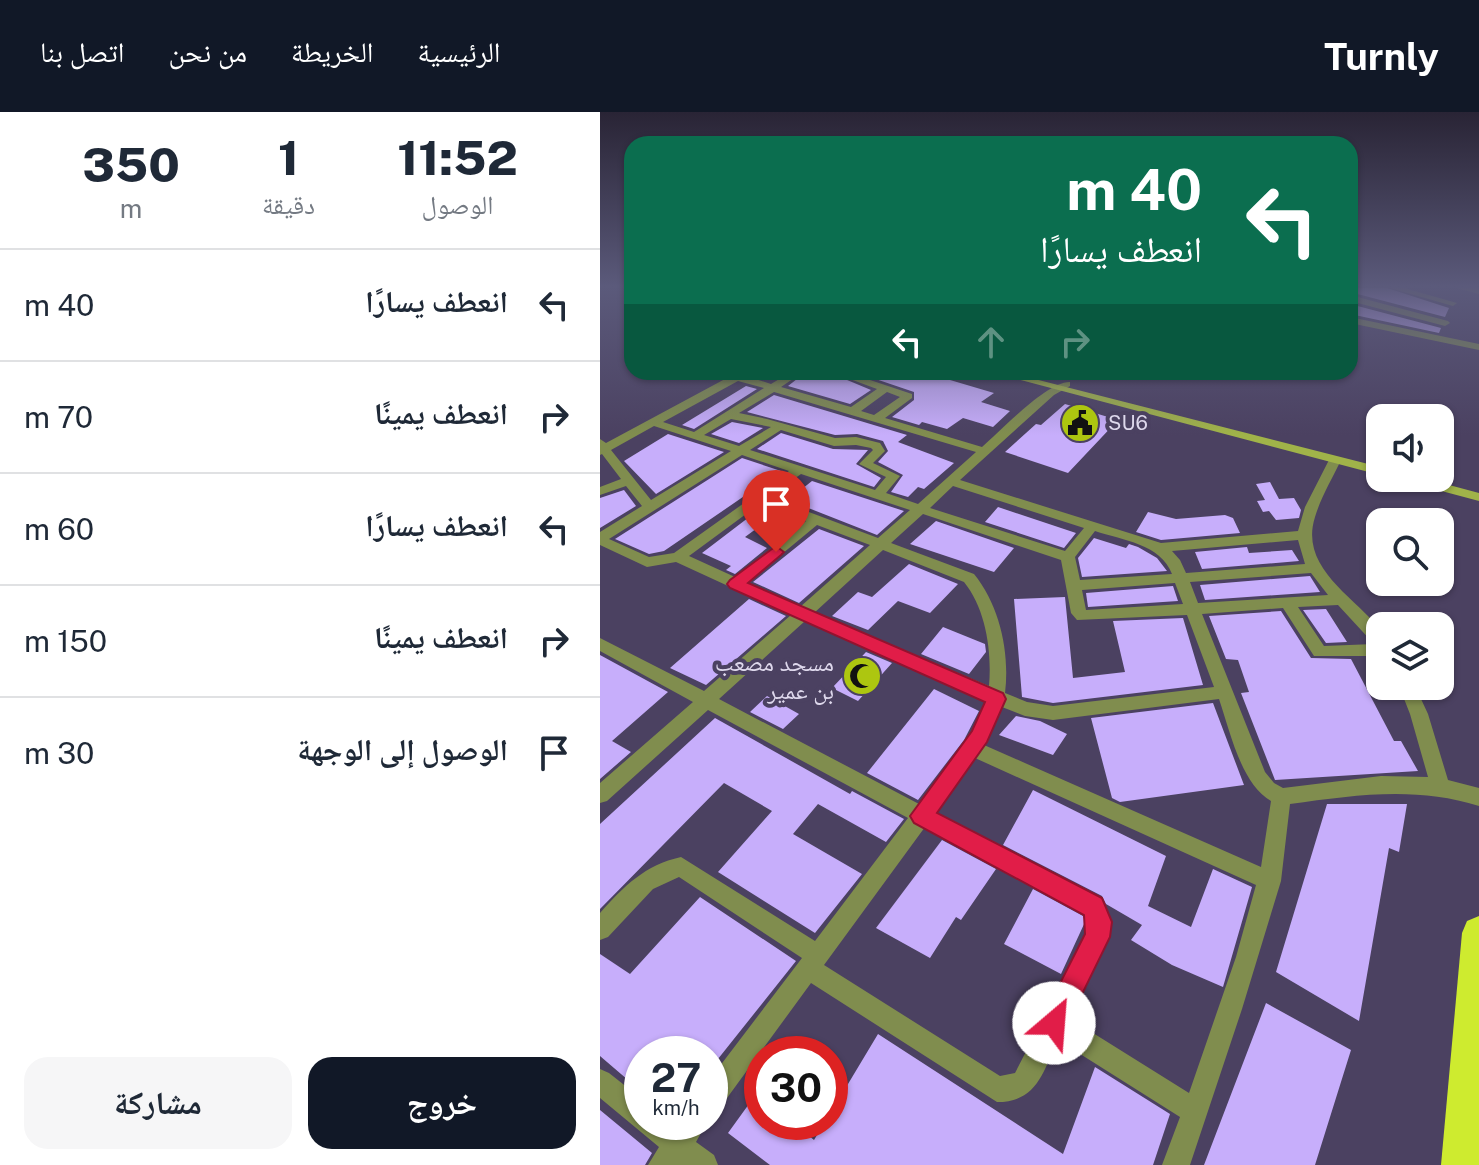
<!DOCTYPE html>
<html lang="ar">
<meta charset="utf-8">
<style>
:root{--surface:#fff;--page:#f6f6f7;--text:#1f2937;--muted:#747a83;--line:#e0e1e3;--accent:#111827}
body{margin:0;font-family:"Public Sans","Noto Naskh Arabic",sans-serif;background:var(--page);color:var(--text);direction:rtl;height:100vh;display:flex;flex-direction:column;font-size:30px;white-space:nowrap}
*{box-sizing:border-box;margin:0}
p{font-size:26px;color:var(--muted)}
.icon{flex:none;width:44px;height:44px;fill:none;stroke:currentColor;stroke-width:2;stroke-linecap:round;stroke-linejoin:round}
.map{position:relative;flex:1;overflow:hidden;direction:ltr}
.drawer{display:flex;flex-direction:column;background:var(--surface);width:600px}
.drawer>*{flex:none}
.top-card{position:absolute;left:24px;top:24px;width:734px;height:244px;border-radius:24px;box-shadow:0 2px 6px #0004;direction:rtl;background:#0b6e4f;color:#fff;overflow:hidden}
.tools{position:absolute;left:766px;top:292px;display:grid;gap:16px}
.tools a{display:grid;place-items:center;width:88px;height:88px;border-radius:16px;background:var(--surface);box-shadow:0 2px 6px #0004;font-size:40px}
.speed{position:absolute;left:24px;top:924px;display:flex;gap:16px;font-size:40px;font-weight:700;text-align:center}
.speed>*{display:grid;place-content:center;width:104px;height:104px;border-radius:50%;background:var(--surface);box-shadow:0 2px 6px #0004;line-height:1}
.speed small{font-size:20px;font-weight:400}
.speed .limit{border:12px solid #d22;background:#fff;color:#111}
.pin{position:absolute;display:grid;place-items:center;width:68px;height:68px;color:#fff;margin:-82px -34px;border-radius:50% 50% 50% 0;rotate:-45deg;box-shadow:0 0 8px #0007}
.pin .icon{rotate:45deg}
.me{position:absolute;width:88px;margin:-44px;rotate:27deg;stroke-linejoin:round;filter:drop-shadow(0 0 6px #0008)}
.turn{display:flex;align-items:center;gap:28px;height:168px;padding:0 24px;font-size:36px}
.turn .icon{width:104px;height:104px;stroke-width:2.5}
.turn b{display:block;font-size:56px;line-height:68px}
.lanes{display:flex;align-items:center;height:76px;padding:0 24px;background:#0003;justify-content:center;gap:40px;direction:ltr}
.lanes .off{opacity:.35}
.eta{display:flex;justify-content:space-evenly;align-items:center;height:136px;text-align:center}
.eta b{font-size:48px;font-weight:800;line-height:56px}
.button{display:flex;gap:16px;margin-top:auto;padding:16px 24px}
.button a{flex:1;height:92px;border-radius:24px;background:var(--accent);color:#fff;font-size:32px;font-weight:800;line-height:92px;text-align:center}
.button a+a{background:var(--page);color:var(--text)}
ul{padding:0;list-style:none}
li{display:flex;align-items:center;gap:24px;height:112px;padding:0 24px;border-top:2px solid var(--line)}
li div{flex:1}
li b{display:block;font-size:30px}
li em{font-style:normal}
header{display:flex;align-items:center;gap:48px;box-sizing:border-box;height:112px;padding:0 40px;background:var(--accent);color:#fff}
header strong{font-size:38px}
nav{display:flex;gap:44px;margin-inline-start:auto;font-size:28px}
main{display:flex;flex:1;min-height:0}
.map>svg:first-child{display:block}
.building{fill:#c7aefb}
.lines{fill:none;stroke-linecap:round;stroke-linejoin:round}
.street{fill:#808d4e;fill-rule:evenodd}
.secondary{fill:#a0b349;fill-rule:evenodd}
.highway{fill:#ceeb2f;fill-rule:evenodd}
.route{fill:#e11d48;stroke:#92132f;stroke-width:2}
.labels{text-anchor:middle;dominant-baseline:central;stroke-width:8;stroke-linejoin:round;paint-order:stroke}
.far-poi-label{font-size:20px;fill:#ded8ec;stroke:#4b4161;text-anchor:start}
.poi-label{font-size:24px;fill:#ded8ec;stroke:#4b4161;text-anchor:end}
</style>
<header>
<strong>Turnly</strong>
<nav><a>الرئيسية</a><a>الخريطة</a><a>من نحن</a><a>اتصل بنا</a></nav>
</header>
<main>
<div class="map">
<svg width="879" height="1053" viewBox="0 0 879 1053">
<rect width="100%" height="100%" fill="#4b4161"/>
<path class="building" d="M750,176H787L849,196L845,205L750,180Z
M750,192L841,216L839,221L750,202Z
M206,260H228L271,278L250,292L188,274Z
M255,260H323L394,281L381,290L410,299L393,315L363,306L347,317L322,310L319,313L292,305L314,288V280Z
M146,274L157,277L94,317L82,313Z
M174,283L307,323L298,330L354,351L324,377L318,375L308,385L291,380L303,363L278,350L288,339L283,329L257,322L235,323L147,300Z
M465,292L518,308L468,361L405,340L436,312L441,313Z
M132,310L163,316L139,331L111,322Z
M181,321L233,337L268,338L256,352L281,366L274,375L157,337Z
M68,322L124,340L56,382L24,349Z
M142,346L181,359L64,439L49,442L15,427Z
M212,369L304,399L277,423L188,388Z
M670,370L679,387L694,386L701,398L699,406L676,408L669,399L663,400L657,389L665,388L656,372Z
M24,378L36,394L0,416V386Z
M398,395L476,421L464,436L385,410Z
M161,396L176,402L145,425L167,436L135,462L126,458L131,454L102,441Z
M548,400L576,407L625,403L633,406L640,421L561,428L536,420Z
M336,409L414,436L394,460L310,432Z
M219,417L264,434L199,491L153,470Z
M494,426L526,436L529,432L538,435L557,446L567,459L482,465L478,446Z
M647,435L649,441L692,438L699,449L602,457L595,440Z
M309,452L358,472L330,501L298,489L268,518L232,504L258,480L272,485Z
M710,464L720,480L605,488L600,473Z
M573,474L578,489L488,495L486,481Z
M465,485L473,566L525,560L513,509L583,506L603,573L453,591L422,585L414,487Z
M149,487L186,504L106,573L70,556Z
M726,497L747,530L726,531L703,498Z
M681,499L711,546L751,547L794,629H801L818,659L675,668L641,581L649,580L638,548L626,547L609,504Z
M343,515L385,532L386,540L369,562L321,542Z
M266,540L292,551L258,589L232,576Z
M0,543L68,580L12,629L31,640L0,667Z
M334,577L379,599L364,628L318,688L267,661Z
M167,584L199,602L183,617L150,600Z
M613,591L644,673L520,690L512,686L491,606Z
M416,604L440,609L467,622L453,643L399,623Z
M115,606L250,682L252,679L304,707L286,730L218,692L193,722L262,762L215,821L118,760L172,699L124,671L0,797V712Z
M433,678L566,744L548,794L591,815L613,757L652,775L623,875L572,853L531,828L542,813L506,792L502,784L403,733Z
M727,692H807L799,740L789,736L759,909L676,860Z
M342,728L396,757L361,808L356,805L330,846L276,816Z
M433,777L483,804L485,810L461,862L404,832Z
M100,785L196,849L110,957V942H42V980L0,944V842L30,862Z
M666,891L751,938L715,1053H604Z
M278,922L463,1042L495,955L570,1002L553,1053H170L128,1021L162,974V1010H192L214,1028L225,1010H230V1002Z
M0,998L52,1041L45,1053H0Z"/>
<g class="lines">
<path class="street" d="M790,176H804L857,191L853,194Z
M856,176H879V182Z
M750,183L848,209L850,211L845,214L750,189Z
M750,205L879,232V238L750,211Z
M138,260H149L146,264L171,272L191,260H203L181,275L251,295L277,277L231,260H246L312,282V286L285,306L382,335C401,319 447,269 470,270V274L454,283L360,368L561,431L698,419L705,395L729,348L735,344L741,348C732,367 721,385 715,405C699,455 753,484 780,517V544H714L683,496L602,502L665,660L674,671L683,676L781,664L828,665L810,602L799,574H815L828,602L848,668L879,676V694C816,674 755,683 690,692L681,769L642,897L590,1053H562L580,1005L458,928C443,959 438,990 397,990L211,871L119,997L110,1001V967L202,846L79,765L53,777L8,825L0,828V801C24,774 45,753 81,745L215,829L308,706L108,598L7,689L0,691V671L93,590L0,539V526L104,579L191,503L76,450L47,455L0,433V420L42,394L26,374L0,383V375L21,367L2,342L0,343V327L6,331ZM138,269L164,276L94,320L63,310ZM174,280L376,340L318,392L286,381L300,364L273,351L285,339L280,331L256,325L235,326L167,307L139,301ZM287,280L300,285L274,303L261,299ZM131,307L171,315L139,334L104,323ZM54,314L131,339L51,388L11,338ZM181,318L234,334L256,333L271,336L273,338L259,352L286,365L275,378L150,338ZM142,343L189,359L74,441L49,445L9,427ZM201,362L310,398L278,426L169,385ZM353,374L484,416L465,439L330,396ZM161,391L206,409L135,465L89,444ZM323,402L461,448L471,501L477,508L587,503L614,575L453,594L427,590L405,581C410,541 400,494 374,462L291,431ZM217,413L270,433L200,495L147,471ZM495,419C522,428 561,432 572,462L480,468L475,445ZM698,428L705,452L586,461L580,448L572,439ZM283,438L364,470C386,497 392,540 389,574L214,501ZM711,461L728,483L598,491L590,470ZM575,471L583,492L486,498L482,478ZM738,493L774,532L724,534L698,495ZM205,509L386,588C375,627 343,660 319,692L119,587ZM619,587C630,619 641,672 671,689L661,755L384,633L402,595L425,604L453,608ZM375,646L656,773L636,845L589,981L469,906L508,825L510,810L501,787L335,701ZM325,715L485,802L488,810L486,823L415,961L400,964L224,853Z
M0,957L9,961L42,987V1010H70L75,1014L78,1010H107L96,1030L114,1043L118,1053H48L59,1035L0,986Z"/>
<path class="secondary" d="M390,260H407L780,355V363Z
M802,366H823L879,381V389L804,369Z"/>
<path class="highway" d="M879,804V1053H841L862,821L867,809Z"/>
</g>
<linearGradient id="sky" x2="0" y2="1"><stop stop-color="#292435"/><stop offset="0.54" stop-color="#5b5a7b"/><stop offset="1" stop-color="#5b5a7b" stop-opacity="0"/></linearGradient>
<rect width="879" height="323" fill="url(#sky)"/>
<path class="route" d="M176,434L184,440L181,443L148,471L403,581L406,587L387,630L337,701L502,786L512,810L510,825L463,921L454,925L444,921L440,911L485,822L484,803L314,711L310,704L372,619L385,590L130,476L127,472L130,468Z"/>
<defs>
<g id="civic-disc" transform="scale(2)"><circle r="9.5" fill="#adc610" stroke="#4b4161"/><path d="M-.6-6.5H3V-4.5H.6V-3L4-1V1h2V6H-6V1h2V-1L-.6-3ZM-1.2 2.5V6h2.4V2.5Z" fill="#111"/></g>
<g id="mosque-disc" transform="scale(2)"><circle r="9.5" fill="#adc610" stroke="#4b4161"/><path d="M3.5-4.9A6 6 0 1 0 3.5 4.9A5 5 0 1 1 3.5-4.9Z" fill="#111"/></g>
</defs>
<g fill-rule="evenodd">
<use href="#civic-disc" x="480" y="311"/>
<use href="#mosque-disc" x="262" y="564"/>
</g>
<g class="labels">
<g class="far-poi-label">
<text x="508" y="311">SU6</text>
</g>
<g class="poi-label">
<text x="234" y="550">مسجد مصعب<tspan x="234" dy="28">بن عمير</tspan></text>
</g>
</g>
</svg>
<div class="tools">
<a><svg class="icon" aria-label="sound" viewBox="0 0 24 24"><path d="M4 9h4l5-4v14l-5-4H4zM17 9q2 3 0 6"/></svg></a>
<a><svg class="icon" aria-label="search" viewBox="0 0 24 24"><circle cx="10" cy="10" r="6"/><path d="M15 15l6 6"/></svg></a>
<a><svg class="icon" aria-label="layers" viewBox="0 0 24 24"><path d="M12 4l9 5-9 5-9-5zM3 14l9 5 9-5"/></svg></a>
</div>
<div class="speed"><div>27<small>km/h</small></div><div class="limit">30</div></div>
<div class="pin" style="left:176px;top:440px;background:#d93025"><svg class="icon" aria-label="arrive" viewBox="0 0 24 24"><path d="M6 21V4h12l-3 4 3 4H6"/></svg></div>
<svg class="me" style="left:454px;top:911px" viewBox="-20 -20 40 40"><circle r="19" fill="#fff"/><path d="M0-13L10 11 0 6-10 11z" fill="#e11d48"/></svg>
<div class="top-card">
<div class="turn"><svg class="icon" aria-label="left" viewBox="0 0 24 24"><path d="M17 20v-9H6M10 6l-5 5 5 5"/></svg><div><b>40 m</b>انعطف يسارًا</div></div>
<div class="lanes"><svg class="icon" aria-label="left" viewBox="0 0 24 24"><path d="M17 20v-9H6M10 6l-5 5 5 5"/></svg><svg class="icon off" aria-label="ahead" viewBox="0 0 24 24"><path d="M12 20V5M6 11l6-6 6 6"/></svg><svg class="icon off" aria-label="right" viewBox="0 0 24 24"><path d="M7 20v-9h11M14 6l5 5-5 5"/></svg></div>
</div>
</div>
<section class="drawer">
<div class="eta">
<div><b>11:52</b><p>الوصول</p></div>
<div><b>1</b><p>دقيقة</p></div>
<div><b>350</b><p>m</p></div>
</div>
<ul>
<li><svg class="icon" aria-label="left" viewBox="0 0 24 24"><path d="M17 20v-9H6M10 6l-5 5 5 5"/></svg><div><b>انعطف يسارًا</b></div><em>40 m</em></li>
<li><svg class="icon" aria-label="right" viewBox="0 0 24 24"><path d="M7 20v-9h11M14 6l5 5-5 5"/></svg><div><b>انعطف يمينًا</b></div><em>70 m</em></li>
<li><svg class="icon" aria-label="left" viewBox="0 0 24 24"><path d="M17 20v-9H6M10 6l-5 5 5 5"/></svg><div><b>انعطف يسارًا</b></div><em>60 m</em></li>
<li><svg class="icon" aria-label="right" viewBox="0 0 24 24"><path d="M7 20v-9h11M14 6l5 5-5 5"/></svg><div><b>انعطف يمينًا</b></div><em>150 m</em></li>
<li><svg class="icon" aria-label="arrive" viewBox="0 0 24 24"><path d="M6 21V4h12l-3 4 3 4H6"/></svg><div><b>الوصول إلى الوجهة</b></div><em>30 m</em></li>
</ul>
<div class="button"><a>خروج</a><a>مشاركة</a></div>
</section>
</main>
